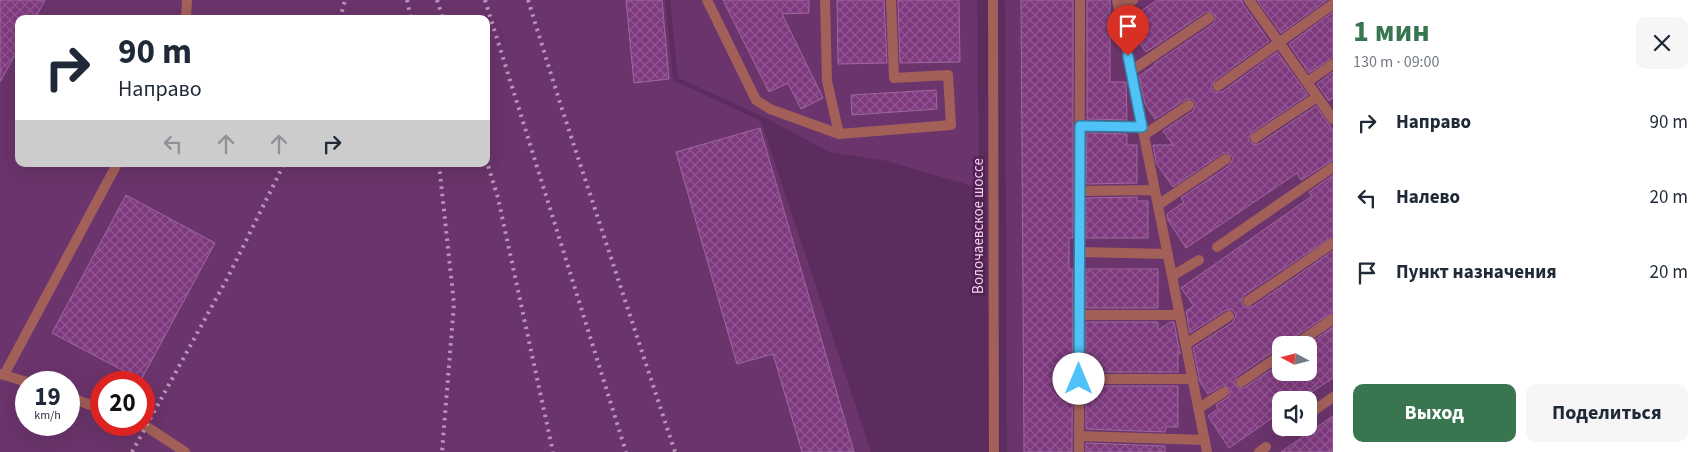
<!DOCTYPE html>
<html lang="ru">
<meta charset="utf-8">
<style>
:root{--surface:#fff;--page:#f6f6f7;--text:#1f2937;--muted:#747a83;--accent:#397650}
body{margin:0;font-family:"Source Sans 3",sans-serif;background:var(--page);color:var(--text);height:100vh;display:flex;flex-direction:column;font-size:19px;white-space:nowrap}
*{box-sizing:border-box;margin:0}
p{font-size:16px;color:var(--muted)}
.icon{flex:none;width:28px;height:28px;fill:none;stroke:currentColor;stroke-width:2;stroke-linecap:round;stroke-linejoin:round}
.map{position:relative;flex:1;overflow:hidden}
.panel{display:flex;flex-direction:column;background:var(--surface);width:375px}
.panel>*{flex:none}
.hud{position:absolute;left:15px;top:15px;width:475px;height:152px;border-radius:10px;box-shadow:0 5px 20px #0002;background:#fff;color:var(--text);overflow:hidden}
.needle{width:32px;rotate:277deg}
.controls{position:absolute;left:1272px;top:336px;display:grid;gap:10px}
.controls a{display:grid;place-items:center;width:45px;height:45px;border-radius:10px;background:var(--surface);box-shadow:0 5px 20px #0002;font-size:25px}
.speed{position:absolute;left:15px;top:371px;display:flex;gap:10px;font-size:25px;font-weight:700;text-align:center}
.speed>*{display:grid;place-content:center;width:65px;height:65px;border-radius:50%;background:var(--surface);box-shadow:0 5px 20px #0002;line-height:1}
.speed small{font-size:12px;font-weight:400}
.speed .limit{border:8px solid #d22;background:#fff;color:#111}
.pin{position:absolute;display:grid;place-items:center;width:42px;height:42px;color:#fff;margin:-51px -21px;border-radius:50% 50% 50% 0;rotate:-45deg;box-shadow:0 0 5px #0007}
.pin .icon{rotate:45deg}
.me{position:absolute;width:55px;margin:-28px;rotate:0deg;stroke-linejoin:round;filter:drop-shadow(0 0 4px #0008)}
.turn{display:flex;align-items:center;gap:18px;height:105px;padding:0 20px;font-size:22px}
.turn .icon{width:65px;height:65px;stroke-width:2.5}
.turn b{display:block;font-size:35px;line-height:42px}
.lanes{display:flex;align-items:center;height:48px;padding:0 20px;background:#0003;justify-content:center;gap:25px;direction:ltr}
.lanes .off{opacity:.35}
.round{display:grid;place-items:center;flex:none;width:52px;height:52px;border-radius:10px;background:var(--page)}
.headline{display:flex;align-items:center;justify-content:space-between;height:85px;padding:0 20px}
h1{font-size:30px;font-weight:700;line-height:38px;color:var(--accent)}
.button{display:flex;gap:10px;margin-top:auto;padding:10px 20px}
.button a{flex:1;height:58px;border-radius:10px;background:var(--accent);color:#fff;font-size:20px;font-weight:700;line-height:58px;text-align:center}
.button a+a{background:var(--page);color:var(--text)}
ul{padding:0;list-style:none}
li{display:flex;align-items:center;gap:15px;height:75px;padding:0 20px}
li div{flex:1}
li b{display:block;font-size:19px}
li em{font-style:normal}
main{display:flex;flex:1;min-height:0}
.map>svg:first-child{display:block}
.built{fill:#6b346c;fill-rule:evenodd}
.building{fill:url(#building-cross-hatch);stroke:#9e689d}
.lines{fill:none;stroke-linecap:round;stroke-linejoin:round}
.lane{stroke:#a26059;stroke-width:10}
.street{stroke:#a26059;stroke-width:10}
.rail{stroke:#b994b9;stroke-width:4;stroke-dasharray:2.5 5;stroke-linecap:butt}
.route-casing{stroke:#337fa1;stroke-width:12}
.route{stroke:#4fc3f7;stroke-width:9}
.labels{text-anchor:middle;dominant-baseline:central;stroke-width:5;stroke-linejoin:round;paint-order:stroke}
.street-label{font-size:15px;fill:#f0d2ef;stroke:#522152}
</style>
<main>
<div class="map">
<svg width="1333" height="452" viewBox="0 0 1333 452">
<defs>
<pattern id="building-cross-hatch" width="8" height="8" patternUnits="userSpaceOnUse" patternTransform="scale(1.25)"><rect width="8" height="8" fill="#7f3a7f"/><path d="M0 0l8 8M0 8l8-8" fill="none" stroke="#915691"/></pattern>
</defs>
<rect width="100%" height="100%" fill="#5d2c5e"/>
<path class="built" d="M0,0H665L673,80L761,121L871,452H0ZM19,19H486V164H19ZM26,382H69V425H26ZM101,382H144V425H101Z
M670,0H977L979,188L887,161L829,152L764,117L678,78Z
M1005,0H1333V452H1007ZM1281,345H1309V372H1281ZM1281,400H1309V428H1281Z"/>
<path class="building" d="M0,0H45L35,19H19V48L0,82Z
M626,0H662L669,79L634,83Z
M723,0H809V13L782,14L823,98L801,109L788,83L769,92Z
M837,0H884L887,63L838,64Z
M898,0H959L960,62L900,63Z
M1021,0H1073V238H1069V269H1073L1072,452H1024Z
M1087,0H1110V82H1126L1127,120L1087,119Z
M1157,0H1242L1243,4L1269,41L1214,81L1211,87L1215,92H1222L1277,52L1308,95L1251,133L1248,139L1252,144H1259L1316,106L1333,130V160L1301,180L1297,173L1186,248L1168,220L1167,214L1184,202L1181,198L1230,165L1233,158L1229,153H1223L1173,187L1156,163L1153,145H1173L1163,131L1193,111L1196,104L1192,99H1186L1155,119L1145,104L1139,76L1155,65L1154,64L1213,24L1216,18L1212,12H1206L1146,52L1130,29L1128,20Z
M1257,0H1327L1281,33Z
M1333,12V57L1309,73L1289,44Z
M1333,72V98L1329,101L1317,84Z
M936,90L937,109L852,115L851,95Z
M760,128L854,452H802L773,354L737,364L676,152Z
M1087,133L1127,134V145H1137V183L1086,184Z
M1333,175V236L1244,295L1241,301L1245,307H1252L1333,251V312L1291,339L1288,345H1281V348L1277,349L1237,376L1234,382L1238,388H1244L1281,363V372H1309V345H1307L1333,327V378L1300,400H1281V412L1229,448L1208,416L1218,409L1216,405L1230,396V389L1223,385L1208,394L1200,382L1193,348L1233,322L1236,315L1233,310H1226L1190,333L1186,311L1194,306L1181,288L1312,196L1309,192Z
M126,195L215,243L141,380L52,333Z
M1137,197V201H1148V238H1086V198Z
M1086,269H1158V308H1086Z
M1086,322H1158V330L1170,322H1174L1180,354L1178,351V372H1086Z
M1086,386H1178V427H1166L1165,432L1086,429Z
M1333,416V452H1281Z
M1086,443L1165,446V452H1086Z"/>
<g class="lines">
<path class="lane" d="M707,0L756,100L770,109L839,134
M825,0L827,81L839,134L951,125L948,75L894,78L891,0
M1117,0L1207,452
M1249,0L1333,119
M1119,9L1133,0
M186,19L187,0
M1131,71L1209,18
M1307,82L1333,64
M1218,86L1333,4
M1080,126L1143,127
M1144,135L1189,105
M1255,138L1317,97
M1080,191L1155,190
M1158,205L1226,159
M1217,247L1333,167
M1080,252L1168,254
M1172,276L1199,260
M1248,301L1333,243
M1080,315H1180
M1186,344L1229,316
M1295,345L1333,319
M0,374L4,375L117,164
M4,375L27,382
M1079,379H1193
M1241,382L1281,355
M69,397L101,409
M1199,408L1224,392
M1309,414L1333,397
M144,425L185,452
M1283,432L1290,428
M1079,436L1205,440
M1079,452L1080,0
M1259,452L1266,447"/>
<path class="street" d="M993,0L994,452"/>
<path class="rail" d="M407,0L411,19
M437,0L443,19
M485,0L626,452
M528,0L561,106L675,452
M340,19L345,0
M486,159L498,198L553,452
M439,164L454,304L442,452
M132,452L228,277L284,164"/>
</g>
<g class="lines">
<g class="route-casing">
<path id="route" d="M1079,379L1080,126L1142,127L1128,56"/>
</g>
<use href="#route" class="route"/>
</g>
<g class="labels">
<g class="street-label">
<text transform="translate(978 226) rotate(-90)">Волочаевское шоссе</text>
</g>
</g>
</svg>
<div class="controls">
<a><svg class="needle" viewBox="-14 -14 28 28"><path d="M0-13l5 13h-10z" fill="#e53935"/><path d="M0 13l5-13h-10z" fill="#747a83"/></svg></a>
<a><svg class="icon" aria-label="sound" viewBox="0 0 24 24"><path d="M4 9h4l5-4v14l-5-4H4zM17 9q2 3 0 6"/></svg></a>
</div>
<div class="speed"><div>19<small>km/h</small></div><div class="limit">20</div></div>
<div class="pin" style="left:1128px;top:56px;background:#d93025"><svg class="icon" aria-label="arrive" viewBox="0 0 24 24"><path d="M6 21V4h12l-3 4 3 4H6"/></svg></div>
<svg class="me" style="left:1079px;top:379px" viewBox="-20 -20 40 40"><circle r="19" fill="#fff"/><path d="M0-13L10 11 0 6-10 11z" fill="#4fc3f7"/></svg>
<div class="hud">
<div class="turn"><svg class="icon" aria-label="right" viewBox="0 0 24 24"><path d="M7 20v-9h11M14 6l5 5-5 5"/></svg><div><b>90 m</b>Направо</div></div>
<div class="lanes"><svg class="icon off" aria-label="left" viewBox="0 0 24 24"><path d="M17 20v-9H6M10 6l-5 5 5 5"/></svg><svg class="icon off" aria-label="ahead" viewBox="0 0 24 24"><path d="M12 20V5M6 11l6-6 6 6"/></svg><svg class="icon off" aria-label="ahead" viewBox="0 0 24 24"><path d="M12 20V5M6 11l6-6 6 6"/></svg><svg class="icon" aria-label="right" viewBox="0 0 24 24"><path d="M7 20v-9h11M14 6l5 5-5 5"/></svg></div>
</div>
</div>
<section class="panel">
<div class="headline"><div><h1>1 мин</h1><p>130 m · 09:00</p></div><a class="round"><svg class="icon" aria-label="close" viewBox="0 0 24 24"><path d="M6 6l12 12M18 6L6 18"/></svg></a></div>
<ul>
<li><svg class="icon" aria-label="right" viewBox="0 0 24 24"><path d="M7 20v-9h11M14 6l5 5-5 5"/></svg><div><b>Направо</b></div><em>90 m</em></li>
<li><svg class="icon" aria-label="left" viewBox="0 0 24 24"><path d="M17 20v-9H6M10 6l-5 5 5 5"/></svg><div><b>Налево</b></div><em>20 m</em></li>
<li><svg class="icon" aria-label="arrive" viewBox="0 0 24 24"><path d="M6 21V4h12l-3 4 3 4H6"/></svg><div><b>Пункт назначения</b></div><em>20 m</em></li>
</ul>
<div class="button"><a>Выход</a><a>Поделиться</a></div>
</section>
</main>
